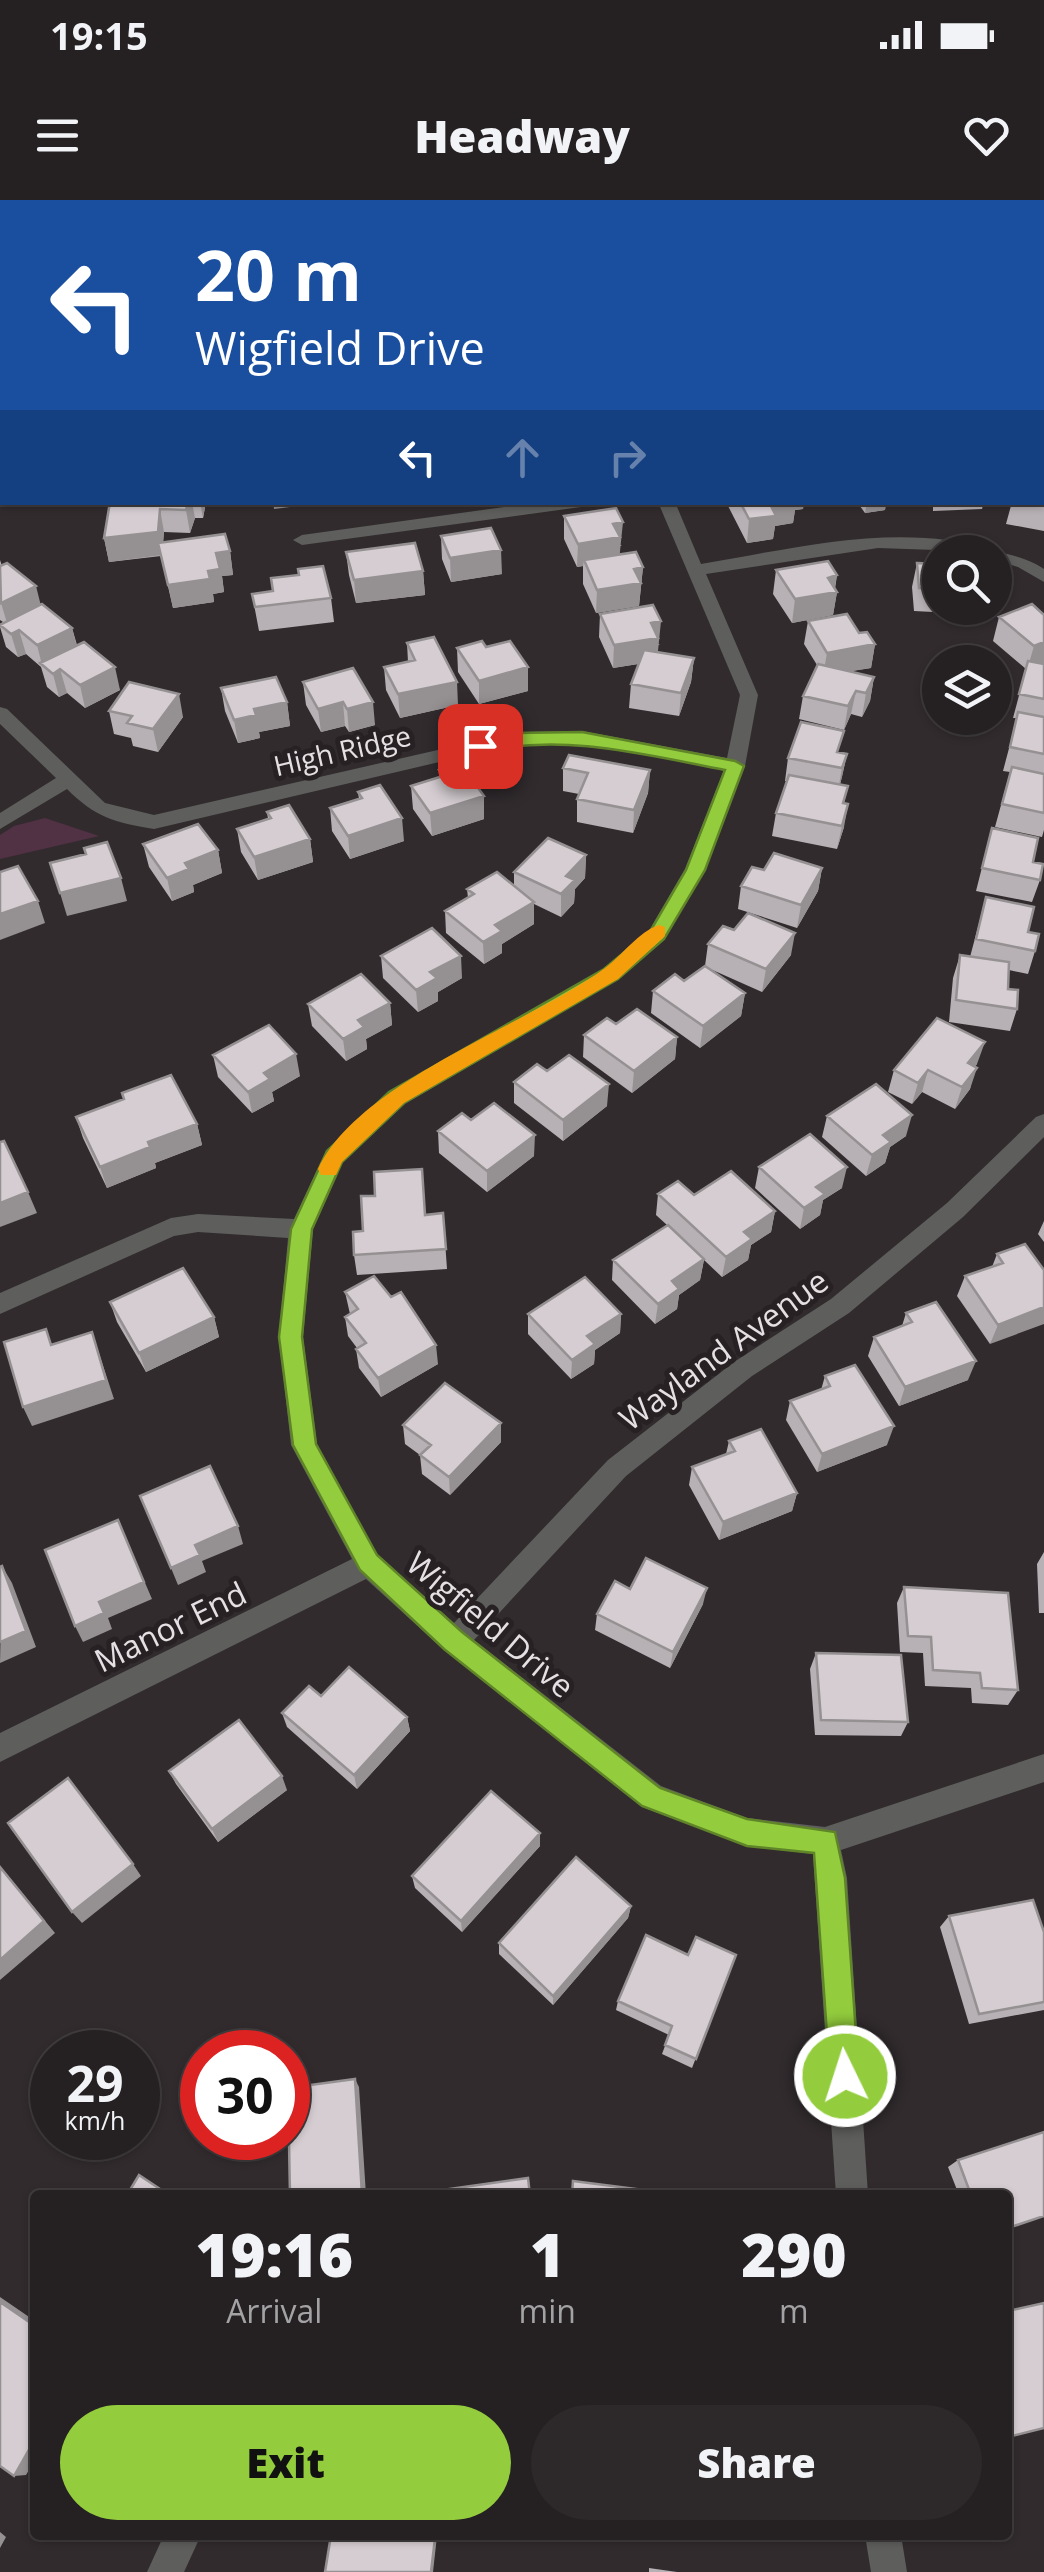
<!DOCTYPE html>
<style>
:root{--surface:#252022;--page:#2d282a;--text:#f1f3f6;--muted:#a3a3a5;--line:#423e40;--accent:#93cd3d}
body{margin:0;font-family:"Open Sans",sans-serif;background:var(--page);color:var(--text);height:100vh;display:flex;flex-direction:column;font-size:38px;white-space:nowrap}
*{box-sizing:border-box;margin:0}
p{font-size:32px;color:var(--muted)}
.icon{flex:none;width:55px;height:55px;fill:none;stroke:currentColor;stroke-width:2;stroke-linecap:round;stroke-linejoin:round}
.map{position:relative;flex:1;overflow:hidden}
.drawer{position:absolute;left:30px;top:1990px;width:982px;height:350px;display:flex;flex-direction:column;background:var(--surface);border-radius:10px;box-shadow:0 2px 8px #0004,0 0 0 2px var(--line)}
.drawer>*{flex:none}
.guide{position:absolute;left:0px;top:0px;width:1045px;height:305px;box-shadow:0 2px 8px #0004,0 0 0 2px var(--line);background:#1a4fa0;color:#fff;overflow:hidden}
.buttons{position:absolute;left:922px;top:335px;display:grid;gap:20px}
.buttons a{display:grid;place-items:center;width:90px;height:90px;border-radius:50%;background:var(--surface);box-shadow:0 2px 8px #0004,0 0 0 2px var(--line);font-size:50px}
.speed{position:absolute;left:30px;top:1830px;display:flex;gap:20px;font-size:50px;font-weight:700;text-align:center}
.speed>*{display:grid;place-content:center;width:130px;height:130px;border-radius:50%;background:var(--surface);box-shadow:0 2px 8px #0004,0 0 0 2px var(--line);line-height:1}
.speed small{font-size:25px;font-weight:400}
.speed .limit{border:15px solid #d22;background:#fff;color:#111}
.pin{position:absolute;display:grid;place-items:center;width:85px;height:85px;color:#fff;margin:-42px;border-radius:20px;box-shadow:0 5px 15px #0006}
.me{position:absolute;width:110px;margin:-55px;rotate:356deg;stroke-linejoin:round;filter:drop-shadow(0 0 8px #0008)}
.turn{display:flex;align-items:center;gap:35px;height:210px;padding:0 30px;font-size:45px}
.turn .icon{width:130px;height:130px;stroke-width:2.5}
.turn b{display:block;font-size:70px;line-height:85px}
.lanes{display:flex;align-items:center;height:95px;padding:0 30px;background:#0003;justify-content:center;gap:50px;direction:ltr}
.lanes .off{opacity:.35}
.eta{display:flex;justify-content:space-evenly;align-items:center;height:170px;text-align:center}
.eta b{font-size:60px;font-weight:800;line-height:70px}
.cta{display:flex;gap:20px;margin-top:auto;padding:20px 30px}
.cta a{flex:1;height:115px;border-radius:60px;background:var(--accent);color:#111;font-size:40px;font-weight:800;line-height:115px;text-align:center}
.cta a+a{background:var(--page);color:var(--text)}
.status{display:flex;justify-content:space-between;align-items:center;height:70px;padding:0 50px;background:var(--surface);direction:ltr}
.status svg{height:28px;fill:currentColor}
header{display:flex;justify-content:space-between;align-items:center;height:130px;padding:0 30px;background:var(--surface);font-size:45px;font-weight:800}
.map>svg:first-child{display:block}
.built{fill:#3d3138}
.green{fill:#513144}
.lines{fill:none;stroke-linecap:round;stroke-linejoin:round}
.path{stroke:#938e91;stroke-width:4;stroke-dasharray:4 4;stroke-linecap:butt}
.minor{fill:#5e5f5c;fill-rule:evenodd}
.wall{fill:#b7b0b4}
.shaded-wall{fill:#959092}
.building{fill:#d5cdd1;stroke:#959092;stroke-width:2.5}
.route{fill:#93cd3d;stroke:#608528;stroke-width:2.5}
.slow{fill:#f59e0b}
.labels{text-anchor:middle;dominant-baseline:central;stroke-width:10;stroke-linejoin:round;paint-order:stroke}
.far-street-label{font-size:28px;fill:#e5e0e3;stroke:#272124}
.street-label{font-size:32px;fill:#e5e0e3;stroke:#272124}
</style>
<div class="status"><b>19:15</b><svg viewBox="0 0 49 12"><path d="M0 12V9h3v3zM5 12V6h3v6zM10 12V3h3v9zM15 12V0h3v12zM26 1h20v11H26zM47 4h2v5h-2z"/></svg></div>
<header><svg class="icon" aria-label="menu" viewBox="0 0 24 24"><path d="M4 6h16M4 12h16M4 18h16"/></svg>Headway<svg class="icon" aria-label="heart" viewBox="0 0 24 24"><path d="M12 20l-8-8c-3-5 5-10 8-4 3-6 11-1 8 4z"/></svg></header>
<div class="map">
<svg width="1044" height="2372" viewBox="0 0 1044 2372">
<rect width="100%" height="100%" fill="#312b2e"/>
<path class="built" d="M0,0H511L513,2H2V113Z"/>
<path class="green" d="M45,618L99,636L0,659V635L14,626Z"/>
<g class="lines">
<path class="path" d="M528,2L534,0"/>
<path class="minor" d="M1042,29H1044V37H1042Z
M0,80H2V88H0Z
M0,124L2,125V134H0Z
M540,302H589L581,307L302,345L293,340L302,335Z
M658,302H675L701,364C797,348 899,321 994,350C1012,356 1028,358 1044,369V382L1018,367L995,360V352L878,348L706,374L758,495L745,566L705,669L664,739L618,779L405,904L343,962L313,1029L303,1137L317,1244L377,1354L454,1423L608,1260L734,1162L831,1099L947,1003L1036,917L1044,914V937L963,1017L849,1113L752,1176L626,1276L474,1440L661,1586L747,1618L825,1627L1044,1554V1582L841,1650L847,1678L868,1995H836L813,1654L747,1646L642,1607L443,1449L366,1379L0,1562V1533L352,1359L291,1245L279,1137L288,1038L198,1032L174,1036L0,1114V1093L171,1018L198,1014L294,1019L326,951L389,892L604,769L650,729L685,669L724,570L582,543L516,544L154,629C114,622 96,618 67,589L0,629V613L56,578L0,524V507L7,509L105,603L154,615L516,532L582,531L727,558L740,495Z
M164,2335H201L184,2372H147Z
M865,2335H901L907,2372H871Z"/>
</g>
<path class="wall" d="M0,0L2,2V76H0Z
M1042,60L1044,62V98H1042Z
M0,148H2V192H0Z
M1044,275V331L1006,324L1012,302H1042Z
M110,302H206L203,318H195L190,333L164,332L163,343L230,351L233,375L222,376L224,392L213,394L214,402L173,408L161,356L109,362L104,338Z
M726,302H804L803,309L795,310L793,323L775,326L773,339L747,343Z
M857,302H891L886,303L885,310L865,313Z
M933,302H984L982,309L933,311Z
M564,316L622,346H620L619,354L643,367L639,406L596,413L583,384V366L577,367L564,339Z
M441,336L502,374L451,382L442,359Z
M346,352L423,371L425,395L356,403L349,375Z
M0,360L2,366L41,404L72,428L77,445L120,490L85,508L67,493L59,497L47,487L41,467L26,454L18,457L6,447L0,427V424L3,422L0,420Z
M917,363L940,364V408H992L990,415L914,411L912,387Z
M776,370L837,375L835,389L837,392L833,415L792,423L773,394Z
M272,391L331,398L334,422L259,431L252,394Z
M1032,404L1042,464H1044V630L1042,637L995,627L1010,572L1003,571L1017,518H1013L1026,469L993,441L999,417Z
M600,414L660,445H658L657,452L694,458L691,482L679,516L629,508L631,484L638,464L613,468L599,437Z
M808,421L859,433L875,444L871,468L850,471L874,477L870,501L862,517L851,514L844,530L799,519L803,496L817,465L804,444Z
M407,443L458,505L400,518L386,490L384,467L408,462Z
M457,448L528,467V491L479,504L458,472Z
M353,468L375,525L349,532L345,526L321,532L306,505L303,482Z
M221,488L287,502L290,526L259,532L260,538L238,543L225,511Z
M109,511L183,517L158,552L133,546L131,538L114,534Z
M840,553L847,554L840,585L848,586L844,603V627L837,649L772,636L776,613L787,581H785L788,558Z
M563,568L650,570L648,593L633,633L577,622V599L579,594L563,591Z
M439,570L484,596V619L432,636L413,609L411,586L439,577Z
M358,592L404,641L350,659L332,631L330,608L359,599Z
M267,612L310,639L313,662L258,680L241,652L237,629L268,619Z
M992,628L1033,662L1040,680L1032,702L976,691Z
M143,644L218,650L222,673L193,685L194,692L172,701L149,667Z
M586,655L585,678L575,689L574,703L561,717L534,704V724L502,744V753L484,764L446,733L445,711L468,698L467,689L514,686V672Z
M822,668L818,691L797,728L738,709L741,686L764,670Z
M986,697L1028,732L1035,751L1028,774L1009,770L1008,789L1017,809L1010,831L949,822L953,778L960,755L970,757Z
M708,744L791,755L762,792L708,768L745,793L741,816L700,848L651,813L653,791L684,781L705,766Z
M381,756L462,778L438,792V801L418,812L383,778Z
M390,803L392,825L366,839L367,849L346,861L312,826L308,804Z
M616,824L677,837L675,859L632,893L583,857L584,835Z
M213,855L300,876L272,892L274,901L252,913L218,877Z
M977,864L975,866L970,889L955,909L922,892L912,904L888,892L894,870Z
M547,871L607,906L563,941L514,903V882Z
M124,899L197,924L202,945L155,963L156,968L107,988L83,938L76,917Z
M827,916L906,936L890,947L885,963L866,976L822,937Z
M471,920L534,956L487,992L439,953L438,931Z
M759,967L842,988L823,1000L820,1015L800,1029L755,988Z
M658,994L694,995L775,1011L771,1032L751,1045L748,1060L722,1077L704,1060L700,1080L679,1095L677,1109L655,1124L612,1080L613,1060L667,1025L656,1015Z
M443,1013L447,1069L357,1075L354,1055L363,1031L426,1015Z
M1044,1021V1042L1038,1034Z
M997,1054L1044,1070L990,1144L957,1096L965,1076L992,1067Z
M345,1092L438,1164L381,1197L359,1168L356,1149L357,1148L348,1136L345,1117L350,1114Z
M110,1102L214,1117L219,1137L146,1172L117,1122Z
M906,1113L968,1180L899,1206L868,1156L874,1137L902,1126Z
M528,1114H621L620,1133L595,1150L594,1164L571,1179L528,1134Z
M825,1176L887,1245L817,1272L786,1220L790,1201L821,1190Z
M403,1225L501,1242L450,1295L422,1274L420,1255L405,1244Z
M729,1241L797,1293L792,1311L719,1340L689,1285L692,1267L726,1254Z
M1044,1352V1413H1039L1037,1364Z
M904,1387L1018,1490L1008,1505L972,1503L971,1488L925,1486L923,1453L900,1452L897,1403Z
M630,1389L703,1404L670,1468L595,1430L597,1414Z
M816,1453L908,1522L901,1536L815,1535L810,1469Z
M321,1496L407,1517L410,1531L357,1589L287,1527L282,1513Z
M169,1571L287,1590L218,1642L176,1584Z
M540,1633V1646L462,1732L415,1688L412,1676Z
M631,1706L628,1718L553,1805L499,1754V1743Z
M949,1716L1044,1732V1810L969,1824L940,1727Z
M688,1755H736L692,1868L662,1854L669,1835L616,1810L618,1801Z
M958,1960L1008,1995H959L948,1967Z
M649,2368L677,2372H649Z"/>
<path class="shaded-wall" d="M188,302H192L195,318L190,333L186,310Z
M200,302H206L203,318Z
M273,302H298V306L274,309Z
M778,302H804L803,309L795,310L793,323L775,326L773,339L747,343L749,319L770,304Z
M867,302H891L886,303L885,310L865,313Z
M160,309L164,332L162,355L109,362L104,338Z
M623,322L619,361L584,360L583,366L577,367L578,344L613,324Z
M501,350L502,374L451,382L450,358Z
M230,351L233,375L222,376L224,392L213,394L214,402L173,408L168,385L208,371L216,353Z
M643,367L639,406L596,413L597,390L634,369Z
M423,371L425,395L356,403L354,380Z
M837,375L834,392H837L833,415L792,423L795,399L828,378Z
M36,386L42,410L8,426L1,403Z
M661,421L657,461L613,468L614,445L651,423Z
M72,428L78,451L42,465L37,445Z
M19,430L26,454L18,457L11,434Z
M1044,442V463L1027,470L1034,446Z
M875,444L871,468L823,476L827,453Z
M694,458L691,482L679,516L681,493Z
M115,467L120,490L85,508L80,485Z
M528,467V491L479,504V481Z
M60,469L67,493L59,497L53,474Z
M874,477L870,501L862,517L866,493Z
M457,482L458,505L400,518L398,494Z
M856,491L851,514L844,530L848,506Z
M179,494L183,517L158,552L153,529Z
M287,502L290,526L259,532L260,538L238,543L234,520L254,509Z
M343,502L345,526L321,532L318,509Z
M373,502L375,525L349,532L347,509Z
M847,554L842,577L838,591L842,568Z
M650,570L648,593L633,633L634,610Z
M484,596V619L432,636L430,613Z
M848,604L844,627L837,649L842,626Z
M402,618L404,641L350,659L348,636Z
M310,639L313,662L258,680L254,657Z
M218,650L222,673L193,685L194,692L172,701L167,678L185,663Z
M586,655L585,678L575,689L574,703L561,717V694L566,676Z
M822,668L818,691L797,728L801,705Z
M121,678L127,701L67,716L60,693Z
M38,701L45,723L0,740V714Z
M534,702V724L502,744V753L484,764L483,742L495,725Z
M795,733L791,755L762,792L766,769Z
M461,756L462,778L438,792V801L418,812L416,790L430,772Z
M745,793L741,816L700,848L703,826Z
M390,803L392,825L366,839L367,849L346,861L343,839L358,820Z
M677,837L675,859L632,893L634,871Z
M985,842L977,864L961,885L968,863Z
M296,854L300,876L272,892L274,901L252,913L248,892L264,873Z
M977,868L970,889L955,909L962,887Z
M928,870L922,892L912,904L918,883Z
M609,884L607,906L563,941V920Z
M912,915L906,936L890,947L885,963L866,976L872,955L883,935Z
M197,924L202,945L155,963L156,968L107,988L100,967L148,942Z
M535,935L534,956L487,992V971Z
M847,967L842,988L823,1000L820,1015L800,1029L804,1008L816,987Z
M28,992L37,1013L0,1027V1003Z
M775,1011L771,1032L751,1045L748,1060L722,1077L726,1057L744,1032Z
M704,1059L700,1080L679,1095L677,1109L655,1124L658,1104L672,1081Z
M1044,1107V1124L990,1144L998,1125Z
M621,1114L620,1133L595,1150L594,1164L571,1179L572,1160L587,1136Z
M214,1117L219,1137L146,1172L139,1153Z
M92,1132L114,1199L32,1226L23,1207Z
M436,1145L438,1164L381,1197L378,1178Z
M976,1161L968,1180L899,1206L905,1187Z
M501,1223V1242L450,1295L449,1277Z
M894,1226L887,1245L817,1272L822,1254Z
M797,1293L792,1311L719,1340L723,1322Z
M118,1320L152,1399L108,1418L112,1429L83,1442L75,1426L99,1402Z
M238,1326L243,1344L202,1361L206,1372L178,1385L171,1368L195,1345Z
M2,1366L12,1383L36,1447L0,1463Z
M707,1388L703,1404L670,1468L673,1452Z
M407,1517L410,1531L357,1589L354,1575Z
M282,1576L287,1590L218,1642L212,1629Z
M540,1633V1646L462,1732L461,1721Z
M133,1664L141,1676L82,1723L72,1712Z
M0,1666L55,1733L0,1780Z
M631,1706L628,1718L553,1805V1796Z
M355,1879L359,1887L366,1995H362Z
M0,2097L35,2121V2126L0,2102Z
M35,2239V2260L26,2275L14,2276Z
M0,2332L6,2337L0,2348Z
M437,2336L433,2372H431L435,2338Z"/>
<path class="building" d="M0,0H83L115,2H2V45H0Z
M0,148H2V169H0Z
M1042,275H1044V306L1022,302H1042Z
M110,302H188L186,310L160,309L158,332L104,338Z
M740,302H778L770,304L776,316L749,319Z
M616,308L623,322L613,324L620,337L578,344L564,316Z
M491,328L501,350L450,358L441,336Z
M225,334L230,351L216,353L220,369L208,371L210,379L168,385L158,343Z
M415,343L423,371L354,380L346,352Z
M636,352L643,367L634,369L641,383L597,390L584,360Z
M828,361L837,375L828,378L837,392L795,399L776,370Z
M7,363L36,386L1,403L0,366Z
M917,363L940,364V389L919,388Z
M323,366L331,398L255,407L252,394L273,391L271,378L299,375L298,369Z
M42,404L72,428L37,445L19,430L11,434L0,425Z
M1032,404L1044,415V442L1034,446L999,417Z
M653,405L661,421L651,423L658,438L614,445L600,414Z
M847,414L859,433L867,432L875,444L827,453L808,421Z
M434,437L457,482L398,494L384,467L415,460L407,443Z
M482,441L486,447L510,441L528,467L479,481L457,448Z
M84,442L115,467L80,485L60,469L53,474L40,463Z
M644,450L694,458L681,493L631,484Z
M1028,461L1044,464V499L1019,494Z
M818,464L874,477L866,493L856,491L848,506L803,496Z
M353,468L373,502L347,509L343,502L318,509L303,482Z
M276,477L287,502L254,509L256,515L234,520L221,488Z
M129,482L179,494L153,529L127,523L132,516L109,511Z
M1018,512L1044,517V554L1010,547Z
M801,522L844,531L837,552L847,554L842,568L788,558Z
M569,555L650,570L634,610L577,599L588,573L563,568Z
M460,563L484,596L430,613L411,586L443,576L439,570Z
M1012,567L1044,574V613L1002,604Z
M789,575L848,586L843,603L848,604L842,626L776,613Z
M380,585L402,618L348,636L330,608L362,598L358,592Z
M289,605L310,639L254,657L237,629L271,618L267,612Z
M198,624L218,650L185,663L189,669L167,678L143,644Z
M992,628L1038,638L1033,662L1043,664L1040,680L982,668Z
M548,638L586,655L566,676L575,680L561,694L514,672Z
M107,642L121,678L60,693L50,663L86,654L84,648Z
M774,653L822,668L801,705L741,686L752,667L764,670Z
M18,666L38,701L0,714V672Z
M497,672L534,702L495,725L502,731L483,742L445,711L474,694L467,689Z
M986,697L1034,707L1028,732L1039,734L1035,751L976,739Z
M748,713L795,733L766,769L708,744L723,726L734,730Z
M432,728L461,756L430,772L437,778L416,790L381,756Z
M960,755L1009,762L1008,789L1018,790L1017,809L956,800Z
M705,766L745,793L703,826L653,791L675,774L684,781Z
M361,774L390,803L358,820L364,827L343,839L308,804Z
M637,809L677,837L634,871L584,835L607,818L616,824Z
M937,818L985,842L968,863L977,868L962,887L928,870L918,883L894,870Z
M269,825L296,854L264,873L270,879L248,892L213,855Z
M569,855L609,884L563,920L514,882L537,864L547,871Z
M171,875L197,924L148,942L150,947L100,967L76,917L124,899L122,893Z
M876,884L912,915L883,935L891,942L872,955L827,916Z
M494,903L535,935L487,971L438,931L462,913L471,920Z
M810,934L847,967L816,987L825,994L804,1008L759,967Z
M4,941L28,992L0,1003V942Z
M422,969L425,1015L443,1013L446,1049L354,1055L353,1032L363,1031L361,996H375L374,972Z
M731,971L775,1011L744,1032L752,1039L726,1057L658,994L678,981L694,995Z
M668,1025L704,1059L672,1081L679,1089L658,1104L613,1060Z
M1025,1044L1044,1070V1107L998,1125L965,1076L1003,1063L997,1054Z
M183,1068L214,1117L139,1153L110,1102Z
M374,1076L391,1097L401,1092L436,1145L378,1178L356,1149L366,1143L345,1117L358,1109L345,1092Z
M585,1077L621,1114L587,1136L595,1144L572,1160L528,1114Z
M936,1102L976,1161L905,1187L874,1137L912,1122L906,1113Z
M46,1129L51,1145L92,1132L106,1180L23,1207L4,1142Z
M855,1165L894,1226L822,1254L790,1201L830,1186L825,1176Z
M445,1183L501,1223L449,1277L420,1255L431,1245L403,1225Z
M761,1229L797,1293L723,1322L692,1267L735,1251L729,1241Z
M210,1266L238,1326L195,1345L200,1355L171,1368L140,1296Z
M118,1320L144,1382L99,1402L104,1413L75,1426L45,1350Z
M646,1358L707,1388L673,1452L597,1414L615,1381L630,1389Z
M2,1366L26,1431L0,1442V1367Z
M904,1387L1008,1393L1018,1490L982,1488L980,1473L933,1470L931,1437L908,1436Z
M816,1453L901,1455L908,1522L821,1520Z
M349,1467L407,1517L354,1575L282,1513L309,1486L321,1496Z
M239,1520L282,1576L212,1629L169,1571Z
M68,1578L133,1664L72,1712L8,1623Z
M491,1591L540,1633L461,1721L412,1676Z
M576,1657L631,1706L553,1796L499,1743Z
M0,1667L44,1721L0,1760Z
M1033,1700L1044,1732V1802L979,1814L949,1716Z
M646,1735L688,1755L696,1737L736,1755L696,1859L665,1845L672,1826L618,1801Z
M355,1879L362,1995H290L288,1888Z
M1044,1932V2016L1008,2028V1995H971L958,1960Z
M139,1975L169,1995H127Z
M528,1978L530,1995H422L421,1993Z
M573,1981L683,1995H572Z
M0,2102L35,2126V2239L14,2276L0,2266Z
M1044,2103V2228L1008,2237V2111Z
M331,2335H415L435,2338L431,2372H325Z"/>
<path class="route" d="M582,532L735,561L744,566L705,670L664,739L618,779L404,903L342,962L312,1029L302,1137L316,1244L377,1355L462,1432L660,1588L747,1619L835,1632L845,1678L859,1876L855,1886L845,1890L835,1886L830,1876L814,1653L747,1646L642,1606L444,1449L360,1370L293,1245L279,1137L291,1029L327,951L389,892L604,769L651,730L686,670L725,570C642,554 564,533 480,552L472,546L474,542L516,533Z"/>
<path class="slow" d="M659,725L665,727V736L618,779L404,903L342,962L336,975H321L318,969C359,881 528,825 605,768C623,755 638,732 659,725Z"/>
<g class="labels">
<g class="far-street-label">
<text transform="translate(342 550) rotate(-13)">High Ridge</text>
</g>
<g class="street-label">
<text transform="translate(723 1149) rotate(-36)">Wayland Avenue</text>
<text transform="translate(491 1424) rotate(40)">Wigfield Drive</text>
<text transform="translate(170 1426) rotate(-26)">Manor End</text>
</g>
</g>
</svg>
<div class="buttons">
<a><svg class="icon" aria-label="search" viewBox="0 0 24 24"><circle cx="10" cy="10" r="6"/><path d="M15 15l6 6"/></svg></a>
<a><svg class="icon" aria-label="layers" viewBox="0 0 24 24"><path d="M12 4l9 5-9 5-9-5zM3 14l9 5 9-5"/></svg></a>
</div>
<div class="speed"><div>29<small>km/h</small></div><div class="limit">30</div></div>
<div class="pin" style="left:480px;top:546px;background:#d93025"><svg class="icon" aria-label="arrive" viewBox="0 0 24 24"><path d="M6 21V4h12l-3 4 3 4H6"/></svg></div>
<svg class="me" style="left:845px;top:1876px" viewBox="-20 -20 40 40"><circle r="17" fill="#93cd3d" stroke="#fff" stroke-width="3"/><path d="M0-11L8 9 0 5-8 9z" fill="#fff"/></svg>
<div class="guide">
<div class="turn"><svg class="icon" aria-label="left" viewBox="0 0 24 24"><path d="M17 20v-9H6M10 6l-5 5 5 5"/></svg><div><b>20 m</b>Wigfield Drive</div></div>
<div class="lanes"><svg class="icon" aria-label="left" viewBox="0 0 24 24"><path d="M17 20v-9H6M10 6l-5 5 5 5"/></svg><svg class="icon off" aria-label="ahead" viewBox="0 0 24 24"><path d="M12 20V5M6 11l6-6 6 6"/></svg><svg class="icon off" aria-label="right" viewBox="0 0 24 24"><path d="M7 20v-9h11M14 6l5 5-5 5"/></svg></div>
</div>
<section class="drawer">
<div class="eta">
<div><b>19:16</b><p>Arrival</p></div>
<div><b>1</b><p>min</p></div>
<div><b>290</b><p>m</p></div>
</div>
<div class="cta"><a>Exit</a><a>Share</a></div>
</section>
</div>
